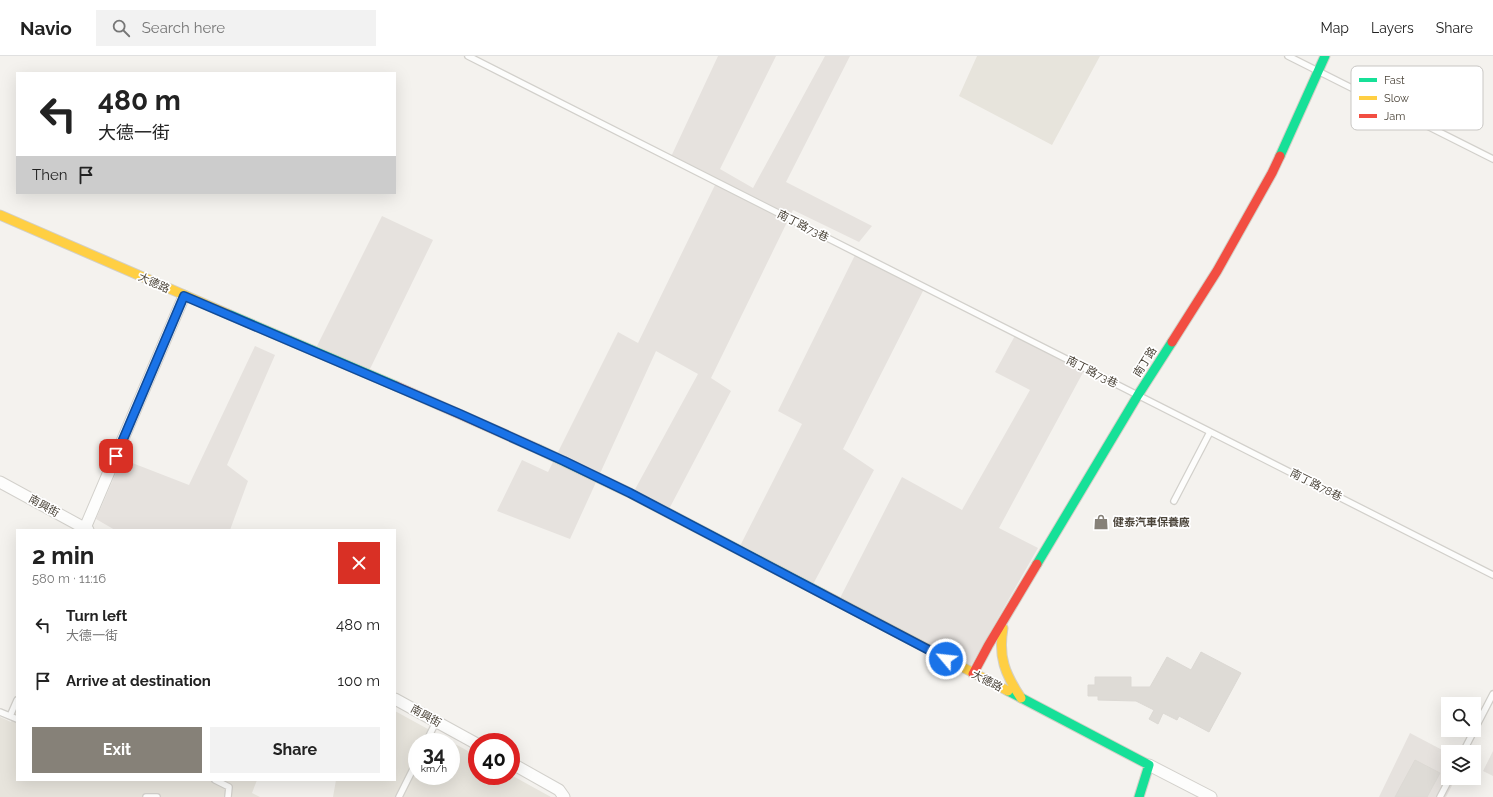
<!DOCTYPE html>
<meta charset="utf-8">
<style>
:root{--surface:#fff;--page:#f2f2f2;--text:#222;--muted:#767676;--line:#e0e0e0;--accent:#868178}
body{margin:0;font-family:Raleway,"Noto Sans TC",sans-serif;background:var(--page);color:var(--text);height:100vh;display:flex;flex-direction:column;font-size:15px;white-space:nowrap}
*{box-sizing:border-box;margin:0}
p{font-size:13px;color:var(--muted)}
.icon{flex:none;width:22px;height:22px;fill:none;stroke:currentColor;stroke-width:2;stroke-linecap:round;stroke-linejoin:round}
.map{position:relative;flex:1;overflow:hidden}
.details{position:absolute;left:16px;top:473px;width:380px;height:252px;display:flex;flex-direction:column;background:var(--surface);border-radius:0px;box-shadow:0 4px 16px #0002}
.details>*{flex:none}
.banner{position:absolute;left:16px;top:16px;width:380px;height:122px;border-radius:0px;box-shadow:0 4px 16px #0002;background:#fff;color:var(--text);overflow:hidden}
.buttons{position:absolute;left:1441px;top:641px;display:grid;gap:8px}
.buttons a{display:grid;place-items:center;width:40px;height:40px;border-radius:0px;background:var(--surface);box-shadow:0 4px 16px #0002;font-size:20px}
.speed{position:absolute;left:408px;top:677px;display:flex;gap:8px;font-size:20px;font-weight:700;text-align:center}
.speed>*{display:grid;place-content:center;width:52px;height:52px;border-radius:50%;background:var(--surface);box-shadow:0 4px 16px #0002;line-height:1}
.speed small{font-size:10px;font-weight:400}
.speed .limit{border:6px solid #d22;background:#fff;color:#111}
.pin{position:absolute;display:grid;place-items:center;width:34px;height:34px;color:#fff;margin:-17px;border-radius:8px;box-shadow:0 2px 6px #0006}
.me{position:absolute;width:44px;margin:-22px;rotate:298deg;stroke-linejoin:round;filter:drop-shadow(0 0 3px #0008)}
.turn{display:flex;align-items:center;gap:14px;height:84px;padding:0 16px;font-size:18px}
.turn .icon{width:52px;height:52px;stroke-width:2.5}
.turn b{display:block;font-size:28px;line-height:34px}
.then{display:flex;align-items:center;height:38px;padding:0 16px;background:#0003;gap:8px;font-size:15px}
.round{display:grid;place-items:center;flex:none;width:42px;height:42px;border-radius:0px;background:var(--page)}
.head{display:flex;align-items:center;justify-content:space-between;height:68px;padding:0 16px}
h1{font-size:24px;font-weight:700;line-height:30px}
.button{display:flex;gap:8px;margin-top:auto;padding:8px 16px}
.button a{flex:1;height:46px;border-radius:0px;background:var(--accent);color:#fff;font-size:16px;font-weight:700;line-height:46px;text-align:center}
.button a+a{background:var(--page);color:var(--text)}
ul{padding:0;list-style:none}
li{display:flex;align-items:center;gap:12px;height:56px;padding:0 16px}
li div{flex:1}
li b{display:block;font-size:15px}
li em{font-style:normal}
header{display:flex;align-items:center;gap:24px;box-sizing:border-box;height:56px;padding:0 20px;background:var(--surface);border-bottom:1px solid var(--line)}
header strong{font-size:19px}
nav{display:flex;gap:22px;margin-inline-start:auto;font-size:14px}
.search{width:280px;height:36px;background:var(--page);display:flex;align-items:center;gap:10px;box-sizing:border-box;padding:0 14px;border-radius:0px;color:var(--muted);font-size:15px}
.map>svg:first-child{display:block}
.residential{fill:#e7e4dc;fill-rule:evenodd}
.industrial{fill:#e6e2de}
.building{fill:#dedbd6;stroke:#dcd9d4}
.lines{fill:none;stroke-linecap:round;stroke-linejoin:round}
.lane-casing{stroke:#d2d0cb;stroke-width:8}
.street-casing{stroke:#d2d0cb;stroke-width:13}
.fast-casing{stroke:#d3cfc5;stroke-width:11}
.slow-casing{stroke:#d3cfc5;stroke-width:11}
.jam-casing{stroke:#d3cfc5;stroke-width:11}
.lane{stroke:#fdfdfc;stroke-width:5.5}
.street{stroke:#fdfdfc;stroke-width:11}
.fast{stroke:#16e098;stroke-width:9}
.slow{stroke:#ffcf43;stroke-width:9}
.jam{stroke:#f24e42;stroke-width:9}
.route-casing{stroke:#114b97;stroke-width:10}
.route{stroke:#1a73e8;stroke-width:7}
.labels{text-anchor:middle;dominant-baseline:central;stroke-width:3.5;stroke-linejoin:round;paint-order:stroke}
.street-label{font-size:11px;fill:#4b4439;stroke:#fff}
.poi-label{font-size:11px;font-weight:bold;fill:#4b4439;stroke:#fff;text-anchor:start}
.key{fill:#fff;stroke:#c9c7c4;stroke-width:1}
.key-label{font-size:11px;fill:#4b4439}
</style>
<header>
<strong>Navio</strong>
<div class="search"><svg class="icon" aria-label="search" viewBox="0 0 24 24"><circle cx="10" cy="10" r="6"/><path d="M15 15l6 6"/></svg>Search here</div>
<nav><a>Map</a><a>Layers</a><a>Share</a></nav>
</header>
<div class="map">
<svg width="1493" height="741" viewBox="0 0 1493 741">
<rect width="100%" height="100%" fill="#f4f2ee"/>
<path class="residential" d="M977,0H1100L1052,89L959,40Z
M17,652V724H257L252,737L260,741H0V661L11,666Z
M395,655L477,700V720H511V719L551,741H333L336,724H395ZM417,686H451V720H417Z"/>
<path class="industrial" d="M718,0H776L720,113L753,132L825,0H850L786,126L872,170L859,186L793,154L711,322L731,335L668,455L633,437L698,318L656,295L570,483L497,455L522,404L548,416L618,276L638,287L715,129L669,105Z
M382,160L433,184L369,315L317,290Z
M857,195L924,233L843,393L874,414L810,534L739,492L802,368L778,355Z
M1017,276L1086,311L999,472L1038,492L970,611L839,544L902,421L962,454L1030,334L995,316Z
M255,290L275,299L227,409L248,425L230,474H115L96,463L122,403L189,429Z
M1410,677L1448,697V722H1456L1446,741H1379Z
M1493,695V720L1483,715Z"/>
<path class="building" d="M1201,596L1241,617L1209,676L1179,660L1177,664L1163,657L1158,668L1149,663L1154,654L1136,645L1098,644V640H1088V629H1095V621H1131V631H1150L1167,601L1191,614Z
M1415,704L1440,717L1427,741H1395Z"/>
<g class="lines">
<g class="lane-casing">
<path id="lane" d="M468,0L1493,519
M1288,0L1493,103
M1174,445L1210,376
M0,656L17,663
M10,660L17,644
M426,686L436,666
M1463,696L1493,638
M215,724L229,731L228,741
M146,741H157
M399,741L417,705
M1440,741L1450,722"/>
</g>
<g class="street-casing">
<path id="street" d="M0,426L88,474
M85,472L184,240
M395,643L477,688
M511,707L559,734L564,741
M1149,709L1211,741"/>
</g>
<g class="fast-casing">
<path id="fast" d="M1280,100L1325,0
M228,258L396,330
M538,393L630,437L823,538
M1037,508L1138,339L1172,286
M1008,635L1149,709L1139,741"/>
</g>
<g class="slow-casing">
<path id="slow" d="M0,159L228,258
M823,538L1008,635
M1003,572C998,601 1005,618 1021,642"/>
</g>
<g class="jam-casing">
<path id="jam" d="M1172,286L1217,215L1272,117L1280,100
M396,330L538,393
M973,618L988,590L1037,508"/>
</g>
<use href="#lane" class="lane"/>
<use href="#street" class="street"/>
<use href="#fast" class="fast"/>
<use href="#slow" class="slow"/>
<use href="#jam" class="jam"/>
</g>
<g class="lines">
<g class="route-casing">
<path id="route" d="M116,400L184,240L460,358L564,405L630,437L946,603"/>
</g>
<use href="#route" class="route"/>
</g>
<defs>
<g id="shop-bare" transform="scale(1.2)"><path d="M-5-2.5h2.3a2.7 3.5 0 0 1 5.4 0H5L5.5 6h-11ZM-1.5-2.5h3a1.5 2.3 0 0 0-3 0Z" fill="#868178" stroke="#fff" stroke-width="2.5" paint-order="stroke"/></g>
</defs>
<g fill-rule="evenodd">
<use href="#shop-bare" x="1101" y="466"/>
</g>
<g class="labels">
<g class="street-label">
<text transform="translate(803 170) rotate(27)">南丁路73巷</text>
<text transform="translate(154 227) rotate(24)">大德路</text>
<text transform="translate(1145 306) rotate(-58)">南丁路</text>
<text transform="translate(1092 316) rotate(27)">南丁路73巷</text>
<text transform="translate(1316 429) rotate(27)">南丁路78巷</text>
<text transform="translate(44 450) rotate(29)">南興街</text>
<text transform="translate(987 625) rotate(27)">大德路</text>
<text transform="translate(426 660) rotate(29)">南興街</text>
</g>
<g class="poi-label">
<text x="1113" y="466">健泰汽車保養廠</text>
</g>
</g>
<rect x="1351" y="10" width="132" height="64" rx="6" class="key"/>
<rect x="1359" y="22" width="18" height="4" fill="#16e098"/>
<rect x="1359" y="40" width="18" height="4" fill="#ffcf43"/>
<rect x="1359" y="58" width="18" height="4" fill="#f24e42"/>
<g class="key-label">
<text x="1384" y="28">Fast</text>
<text x="1384" y="46">Slow</text>
<text x="1384" y="64">Jam</text>
</g>
</svg>
<div class="buttons">
<a><svg class="icon" aria-label="search" viewBox="0 0 24 24"><circle cx="10" cy="10" r="6"/><path d="M15 15l6 6"/></svg></a>
<a><svg class="icon" aria-label="layers" viewBox="0 0 24 24"><path d="M12 4l9 5-9 5-9-5zM3 14l9 5 9-5"/></svg></a>
</div>
<div class="speed"><div>34<small>km/h</small></div><div class="limit">40</div></div>
<div class="pin" style="left:116px;top:400px;background:#d93025"><svg class="icon" aria-label="arrive" viewBox="0 0 24 24"><path d="M6 21V4h12l-3 4 3 4H6"/></svg></div>
<svg class="me" style="left:946px;top:603px" viewBox="-20 -20 40 40"><circle r="17" fill="#1a73e8" stroke="#fff" stroke-width="3"/><path d="M0-11L8 9 0 5-8 9z" fill="#fff"/></svg>
<div class="banner">
<div class="turn"><svg class="icon" aria-label="left" viewBox="0 0 24 24"><path d="M17 20v-9H6M10 6l-5 5 5 5"/></svg><div><b>480 m</b>大德一街</div></div>
<div class="then">Then<svg class="icon" aria-label="arrive" viewBox="0 0 24 24"><path d="M6 21V4h12l-3 4 3 4H6"/></svg></div>
</div>
<section class="details">
<div class="head"><div><h1>2 min</h1><p>580 m · 11:16</p></div><a class="round" style="background:#d93025;color:#fff"><svg class="icon" aria-label="close" viewBox="0 0 24 24"><path d="M6 6l12 12M18 6L6 18"/></svg></a></div>
<ul>
<li><svg class="icon" aria-label="left" viewBox="0 0 24 24"><path d="M17 20v-9H6M10 6l-5 5 5 5"/></svg><div><b>Turn left</b><p>大德一街</p></div><em>480 m</em></li>
<li><svg class="icon" aria-label="arrive" viewBox="0 0 24 24"><path d="M6 21V4h12l-3 4 3 4H6"/></svg><div><b>Arrive at destination</b></div><em>100 m</em></li>
</ul>
<div class="button"><a>Exit</a><a>Share</a></div>
</section>
</div>
